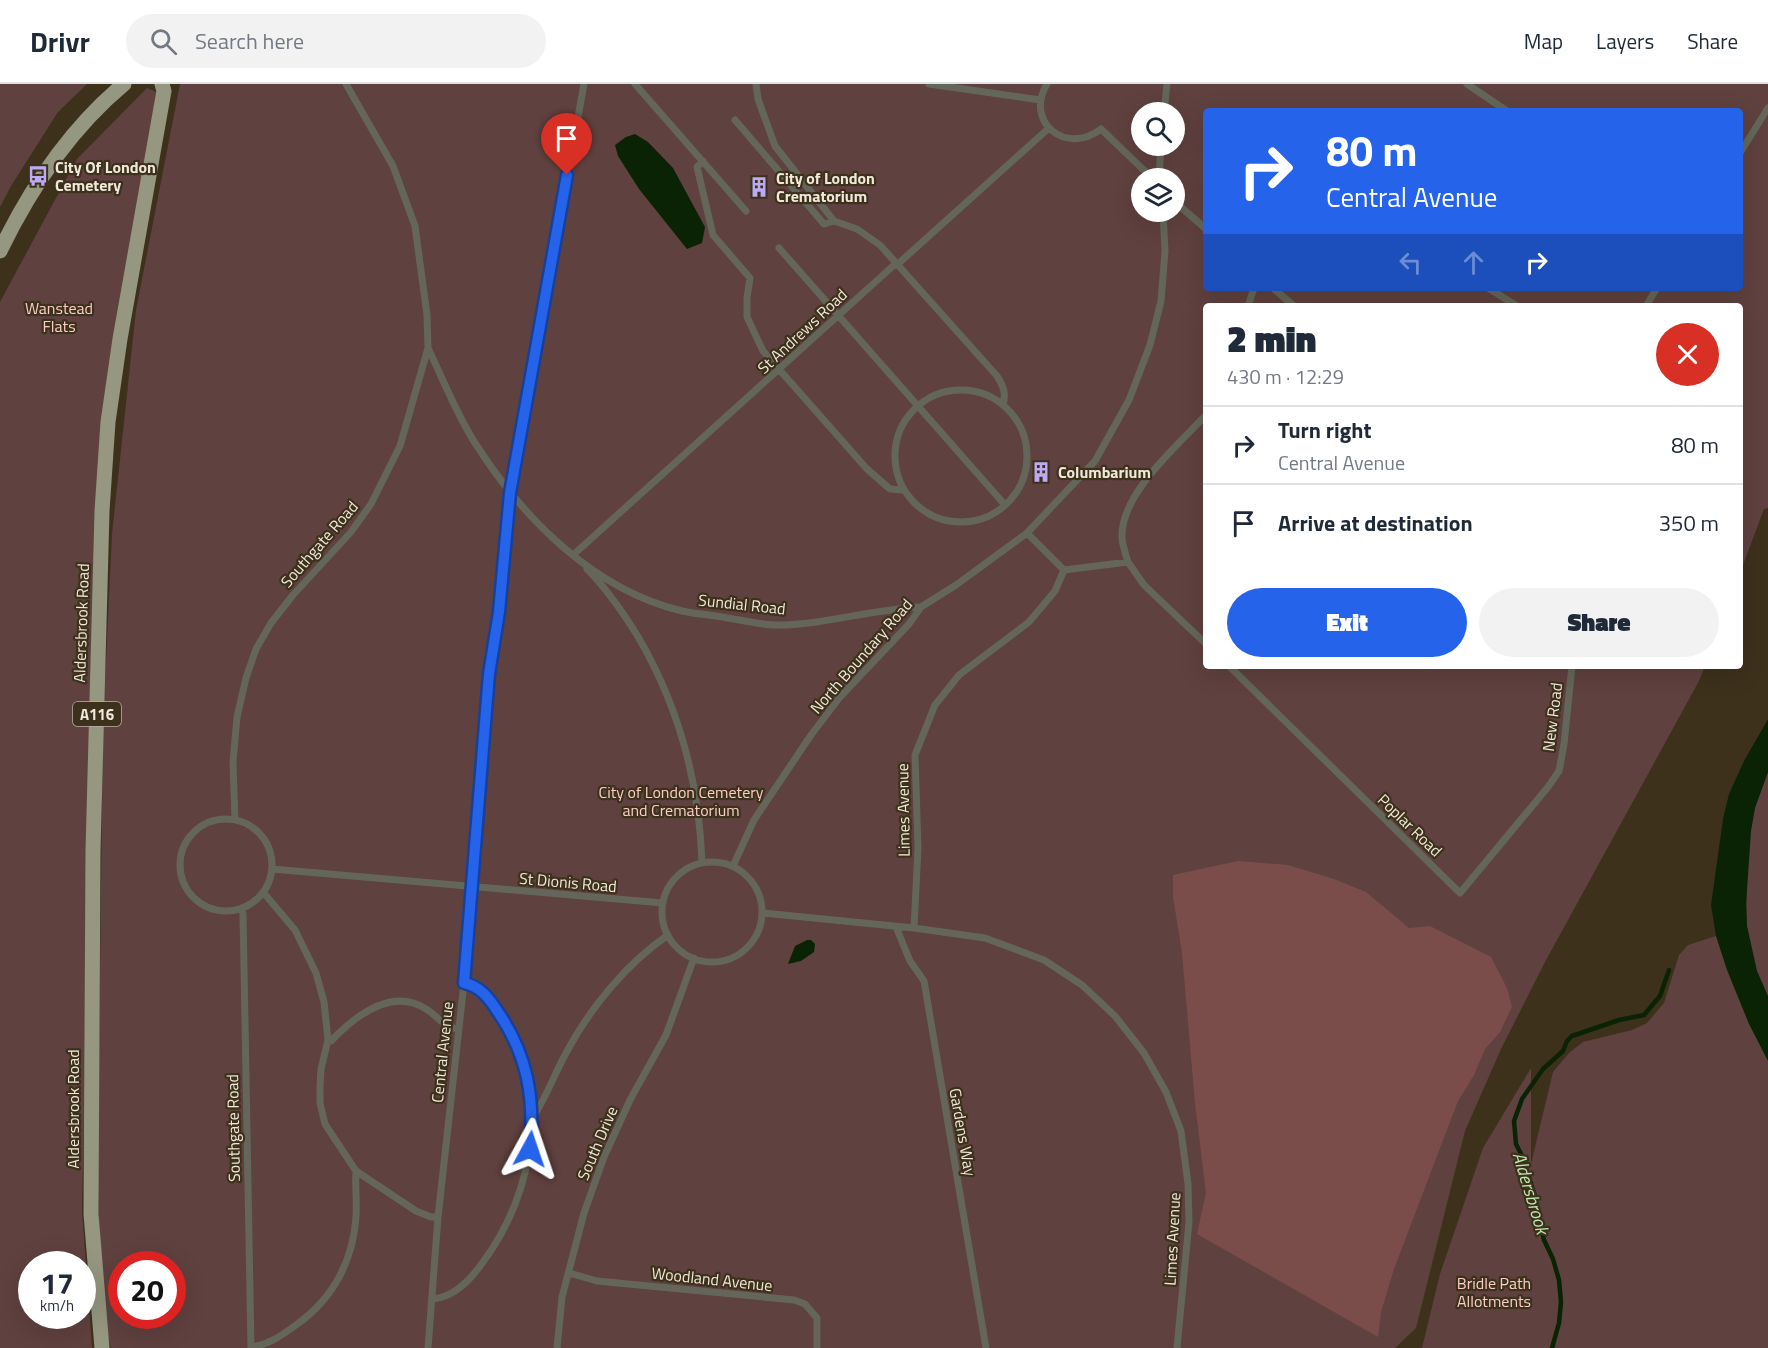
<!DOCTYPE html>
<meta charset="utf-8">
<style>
:root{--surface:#fff;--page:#f2f2f3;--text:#1f2937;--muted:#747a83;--line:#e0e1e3;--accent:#2563eb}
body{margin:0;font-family:"Titillium Web",sans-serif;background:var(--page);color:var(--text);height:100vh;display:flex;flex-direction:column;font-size:22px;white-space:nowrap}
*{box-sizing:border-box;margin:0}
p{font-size:20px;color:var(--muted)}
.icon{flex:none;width:33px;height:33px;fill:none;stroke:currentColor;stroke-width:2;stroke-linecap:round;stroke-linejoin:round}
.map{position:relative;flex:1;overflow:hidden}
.details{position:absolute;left:1203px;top:219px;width:540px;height:366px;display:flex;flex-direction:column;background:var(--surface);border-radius:6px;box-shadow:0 6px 24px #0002}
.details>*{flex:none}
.hud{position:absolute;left:1203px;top:24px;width:540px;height:183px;border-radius:6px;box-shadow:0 6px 24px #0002;background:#2563eb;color:#fff;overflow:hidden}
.buttons{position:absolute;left:1131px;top:18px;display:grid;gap:12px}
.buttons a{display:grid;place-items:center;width:54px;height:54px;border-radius:50%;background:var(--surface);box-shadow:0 6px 24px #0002;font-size:30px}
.speed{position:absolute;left:18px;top:1167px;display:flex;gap:12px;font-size:30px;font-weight:700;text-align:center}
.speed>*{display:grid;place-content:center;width:78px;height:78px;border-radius:50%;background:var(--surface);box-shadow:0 6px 24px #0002;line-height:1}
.speed small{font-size:15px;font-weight:400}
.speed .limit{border:9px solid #d22;background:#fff;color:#111}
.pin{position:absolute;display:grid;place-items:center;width:51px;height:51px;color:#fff;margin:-62px -26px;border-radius:50% 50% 50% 0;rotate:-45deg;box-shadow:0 0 6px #0007}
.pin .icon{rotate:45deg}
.me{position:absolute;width:66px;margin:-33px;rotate:5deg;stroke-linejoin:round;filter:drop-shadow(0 0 4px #0008)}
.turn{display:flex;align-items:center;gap:21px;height:126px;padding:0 24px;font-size:27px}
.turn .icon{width:78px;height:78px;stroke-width:2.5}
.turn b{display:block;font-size:42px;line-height:51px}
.lanes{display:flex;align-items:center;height:57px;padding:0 24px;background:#0003;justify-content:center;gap:30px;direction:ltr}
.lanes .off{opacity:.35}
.round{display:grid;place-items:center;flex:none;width:63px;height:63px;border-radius:32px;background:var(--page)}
.headline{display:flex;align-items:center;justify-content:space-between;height:102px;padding:0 24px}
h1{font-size:36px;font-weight:800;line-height:45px}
.primary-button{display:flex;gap:12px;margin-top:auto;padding:12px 24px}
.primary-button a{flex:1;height:69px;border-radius:36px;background:var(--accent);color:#fff;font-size:24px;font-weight:800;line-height:69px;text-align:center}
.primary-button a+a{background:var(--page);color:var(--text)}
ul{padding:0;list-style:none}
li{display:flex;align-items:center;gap:18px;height:78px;padding:0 24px;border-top:2px solid var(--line)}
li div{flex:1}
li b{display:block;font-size:22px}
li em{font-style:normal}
header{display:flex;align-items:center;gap:36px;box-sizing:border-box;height:84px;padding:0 30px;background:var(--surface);border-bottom:2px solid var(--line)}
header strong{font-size:28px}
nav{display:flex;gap:33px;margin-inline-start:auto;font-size:21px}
.search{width:420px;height:54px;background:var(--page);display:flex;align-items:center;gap:15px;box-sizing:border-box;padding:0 21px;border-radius:33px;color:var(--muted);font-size:22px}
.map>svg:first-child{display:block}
.green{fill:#5f413f;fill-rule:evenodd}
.forest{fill:#7a4d4b}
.water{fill:#0b2305}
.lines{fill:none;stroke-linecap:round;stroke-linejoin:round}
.stream{stroke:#0b2305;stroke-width:4.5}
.service{stroke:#65665a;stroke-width:7}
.primary{stroke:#959780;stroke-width:15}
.route-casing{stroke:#184099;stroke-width:15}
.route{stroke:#2563eb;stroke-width:10}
.labels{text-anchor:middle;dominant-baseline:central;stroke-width:4.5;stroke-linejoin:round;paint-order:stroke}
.shield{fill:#3d311c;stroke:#bab1a2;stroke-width:1.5}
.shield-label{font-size:15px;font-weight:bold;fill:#f0e8db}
.poi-label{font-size:16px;font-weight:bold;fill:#f0e8db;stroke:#3d311c;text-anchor:start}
.park-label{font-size:16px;fill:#fbccc8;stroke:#3d311c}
.street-label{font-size:16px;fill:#f0e8db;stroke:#3d311c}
.water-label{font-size:18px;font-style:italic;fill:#bbe9af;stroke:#3d311c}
</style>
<header>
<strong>Drivr</strong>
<div class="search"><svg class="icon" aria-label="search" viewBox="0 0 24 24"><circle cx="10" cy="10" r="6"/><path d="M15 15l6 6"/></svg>Search here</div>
<nav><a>Map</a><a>Layers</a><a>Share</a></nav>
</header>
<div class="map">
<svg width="1768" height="1264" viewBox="0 0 1768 1264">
<rect width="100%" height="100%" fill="#3d311c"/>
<path class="green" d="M0,0H87L58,28L11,102L0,123Z
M180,0H1768V424L1764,425L1740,489V222H1206V582H1705L1699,597L1545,878L1501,965L1465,1047L1416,1244L1395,1264H111L108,1253L99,1158L98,1055L103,640L112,450L136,226ZM1206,27H1740V204H1206ZM1142,28H1174V62H1142ZM1142,94H1174V128H1142ZM122,1180H172V1232H122Z
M147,4L159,9L96,446L82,1126L92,1264H0V218L77,75ZM32,1180H82V1232H32Z
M1768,688V1264H1422L1440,1190L1483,1064L1531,984V1080L1553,988L1569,969L1583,958L1632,946L1647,939L1664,919L1679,871L1688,861L1747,842C1746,803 1745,761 1755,723C1759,711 1764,699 1768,688Z"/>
<path class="forest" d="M1238,777L1288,781L1334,795L1366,808L1409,844L1430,842L1491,873L1507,904L1512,923L1500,948L1485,965L1474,991L1458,1017L1394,1185L1381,1228L1378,1253L1197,1150L1206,1109L1195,1019L1182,869L1173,813V791Z"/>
<path class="water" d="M635,50L648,58L673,84L705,143L702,159L687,165L639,105L618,72L615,61L626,53Z
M1768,635V688L1755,724L1751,747L1746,820L1747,842L1757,887L1768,912V977L1749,940L1727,886L1716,852L1711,821L1723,735L1729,710L1744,677Z
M807,856H811L815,860L814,868L801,877L788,880L795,862Z"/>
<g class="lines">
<path class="stream" d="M1552,1264L1559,1239L1561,1218L1559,1196L1553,1175L1544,1156L1534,1109L1522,1072L1516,1060L1514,1037L1522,1015L1543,985L1563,967L1567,957L1572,952L1619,936L1644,931L1660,912L1669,886"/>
<path class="service" d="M635,0L746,127
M756,0L758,15L775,62L834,137
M929,0L1041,16
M1047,0C1024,38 1066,72 1101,45L1152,94
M1467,0L1507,27
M1164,28L1167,0
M735,36L824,140L834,137L857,145L880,161L997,292C1004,303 1006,309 1003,321
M1740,69L1768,24
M703,77L697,83L713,151L750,194L747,214V233L763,267L867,385L890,405L904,406
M1159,94L1161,62
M1174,117L1206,145
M779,164L1005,421
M1273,204L1294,222
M1488,204L1517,222
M1248,222L1254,204
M1646,222L1657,204
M428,264C443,295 458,334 477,362C524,435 594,506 682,527C696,530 712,531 727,534C743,536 760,541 776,541C825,541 872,525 921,523
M895 372a66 66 0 1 1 132 0a66 66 0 1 1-132 0Z
M1027,449L1064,486L1128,478L1144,501L1206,560
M573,471L893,182L899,179L1049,44
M1128,478C1126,471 1123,463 1122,455C1119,411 1178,361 1206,331
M587,485C607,505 622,527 637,551C679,622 699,696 702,778
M1229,582L1460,809L1548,703L1559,687L1564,660L1572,582
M180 781a46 46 0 1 1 92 0a46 46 0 1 1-92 0Z
M235,736L233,678L237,633L246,594L256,565L271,539L293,511L351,448L371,420L400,362L428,264L427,231L415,142L393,82L346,0
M662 828a50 50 0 1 1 100 0a50 50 0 1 1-100 0Z
M733,782L754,736L811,651L840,613L909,540L921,523L956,501L1027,449L1095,377L1129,316L1150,261L1161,217L1165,167L1163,128
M272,785L663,819
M263,808L295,846L316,889L324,918L328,956L321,985L320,1002V1019L325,1040L356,1087L416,1127L431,1133H438
M241,824L243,830L251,1264
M763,829L914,844L985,854L1044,876L1082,901L1115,932L1144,969L1166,1008L1181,1047L1188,1100L1189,1138L1177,1264
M896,843L910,877L924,897L986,1264
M914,844L918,764L915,671L935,621L959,591L1029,538L1055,507L1064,486
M328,956L331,957C355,932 392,903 426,925C439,933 443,943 457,945
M532,1035C546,1014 554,991 566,969C590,924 626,880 668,851
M569,1189L597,1197L794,1216L805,1220L817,1234V1264
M433,1215C455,1213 471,1195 483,1178C535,1108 552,1006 500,931C491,917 482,902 464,899
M251,1263C269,1261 282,1251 296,1241C333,1215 353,1177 356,1133C357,1117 355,1102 356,1087
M428,1264L438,1133L464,899L489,590L499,528L510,409L584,0
M557,1264L562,1213L584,1129L604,1073L630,1016L666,951L694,874"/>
<path class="primary" d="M0,167C30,105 71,44 124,0
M102,1264L91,1130L93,767L102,427L108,338L120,255L164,7L162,0"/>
</g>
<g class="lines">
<g class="route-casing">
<path id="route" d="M530,1065C535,1014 527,970 498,928C489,914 480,902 464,899L489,590L499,528L510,409L567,91"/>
</g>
<use href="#route" class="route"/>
</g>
<defs>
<g id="bus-bare" transform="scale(1.62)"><path d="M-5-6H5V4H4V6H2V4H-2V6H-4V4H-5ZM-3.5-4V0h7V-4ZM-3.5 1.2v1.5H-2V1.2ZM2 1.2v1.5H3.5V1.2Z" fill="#bcaaf5" stroke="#3d311c" stroke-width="2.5" paint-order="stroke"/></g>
<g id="building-bare" transform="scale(1.62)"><path d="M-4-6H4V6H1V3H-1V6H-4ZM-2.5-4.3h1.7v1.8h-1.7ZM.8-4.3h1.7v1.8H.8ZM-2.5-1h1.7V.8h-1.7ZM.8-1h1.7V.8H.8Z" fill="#bcaaf5" stroke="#3d311c" stroke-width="2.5" paint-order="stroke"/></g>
</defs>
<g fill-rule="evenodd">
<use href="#bus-bare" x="38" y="92"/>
<use href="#building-bare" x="759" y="103"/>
<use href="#building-bare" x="1041" y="388"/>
</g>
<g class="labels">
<rect class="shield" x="73" y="618" width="48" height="24" rx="4.5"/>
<g class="shield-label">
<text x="97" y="630">A116</text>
</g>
<g class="poi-label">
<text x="55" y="83">City Of London<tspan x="55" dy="18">Cemetery</tspan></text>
<text x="776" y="94">City of London<tspan x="776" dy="18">Crematorium</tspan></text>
<text x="1058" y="388">Columbarium</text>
</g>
<g class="park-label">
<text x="59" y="224">Wanstead<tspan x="59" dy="18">Flats</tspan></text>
<text x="681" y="708">City of London Cemetery<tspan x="681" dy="18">and Crematorium</tspan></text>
<text x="1494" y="1199">Bridle Path<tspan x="1494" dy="18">Allotments</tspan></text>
</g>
<g class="street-label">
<text transform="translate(802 247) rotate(-43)">St Andrews Road</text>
<text transform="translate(319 460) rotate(-49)">Southgate Road</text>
<text transform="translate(742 520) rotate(6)">Sundial Road</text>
<text transform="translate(81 539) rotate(-88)">Aldersbrook Road</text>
<text transform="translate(861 572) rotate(-49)">North Boundary Road</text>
<text transform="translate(1552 633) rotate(-83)">New Road</text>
<text transform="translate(903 726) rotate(-91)">Limes Avenue</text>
<text transform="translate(1410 741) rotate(44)">Poplar Road</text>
<text transform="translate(568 798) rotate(5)">St Dionis Road</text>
<text transform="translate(442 968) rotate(-84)">Central Avenue</text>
<text transform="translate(73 1025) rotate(-90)">Aldersbrook Road</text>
<text transform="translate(233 1044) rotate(-91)">Southgate Road</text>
<text transform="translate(963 1048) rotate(80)">Gardens Way</text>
<text transform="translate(597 1059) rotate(-67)">South Drive</text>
<text transform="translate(1172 1155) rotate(-87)">Limes Avenue</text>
<text transform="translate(712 1195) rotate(6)">Woodland Avenue</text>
</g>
<g class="water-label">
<text transform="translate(1531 1109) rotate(73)">Aldersbrook</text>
</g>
</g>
</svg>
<div class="buttons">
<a><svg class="icon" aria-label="search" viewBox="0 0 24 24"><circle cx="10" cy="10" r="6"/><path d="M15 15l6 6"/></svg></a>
<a><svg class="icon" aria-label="layers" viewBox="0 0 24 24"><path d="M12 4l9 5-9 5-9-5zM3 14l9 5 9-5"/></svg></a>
</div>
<div class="speed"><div>17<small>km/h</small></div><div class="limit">20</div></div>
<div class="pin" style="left:567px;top:91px;background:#d93025"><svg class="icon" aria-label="arrive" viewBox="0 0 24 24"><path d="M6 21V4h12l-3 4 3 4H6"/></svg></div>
<svg class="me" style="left:530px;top:1065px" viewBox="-20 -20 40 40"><path d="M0-17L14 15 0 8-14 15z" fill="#2563eb" stroke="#fff" stroke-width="4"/></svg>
<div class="hud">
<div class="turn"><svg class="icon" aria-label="right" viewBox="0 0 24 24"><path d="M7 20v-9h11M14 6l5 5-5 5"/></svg><div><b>80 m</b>Central Avenue</div></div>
<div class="lanes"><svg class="icon off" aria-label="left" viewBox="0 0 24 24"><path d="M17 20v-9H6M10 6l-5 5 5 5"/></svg><svg class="icon off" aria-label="ahead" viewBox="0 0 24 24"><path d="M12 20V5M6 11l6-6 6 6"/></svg><svg class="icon" aria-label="right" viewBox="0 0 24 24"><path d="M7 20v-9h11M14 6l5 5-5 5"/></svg></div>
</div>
<section class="details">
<div class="headline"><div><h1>2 min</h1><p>430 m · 12:29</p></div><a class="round" style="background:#d93025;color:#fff"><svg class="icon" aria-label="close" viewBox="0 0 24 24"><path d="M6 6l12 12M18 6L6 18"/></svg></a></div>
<ul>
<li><svg class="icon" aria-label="right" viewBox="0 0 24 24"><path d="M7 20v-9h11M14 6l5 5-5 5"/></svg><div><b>Turn right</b><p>Central Avenue</p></div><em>80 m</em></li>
<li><svg class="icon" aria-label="arrive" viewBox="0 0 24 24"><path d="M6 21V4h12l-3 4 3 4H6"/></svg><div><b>Arrive at destination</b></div><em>350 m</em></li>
</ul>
<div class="primary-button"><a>Exit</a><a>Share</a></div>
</section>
</div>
